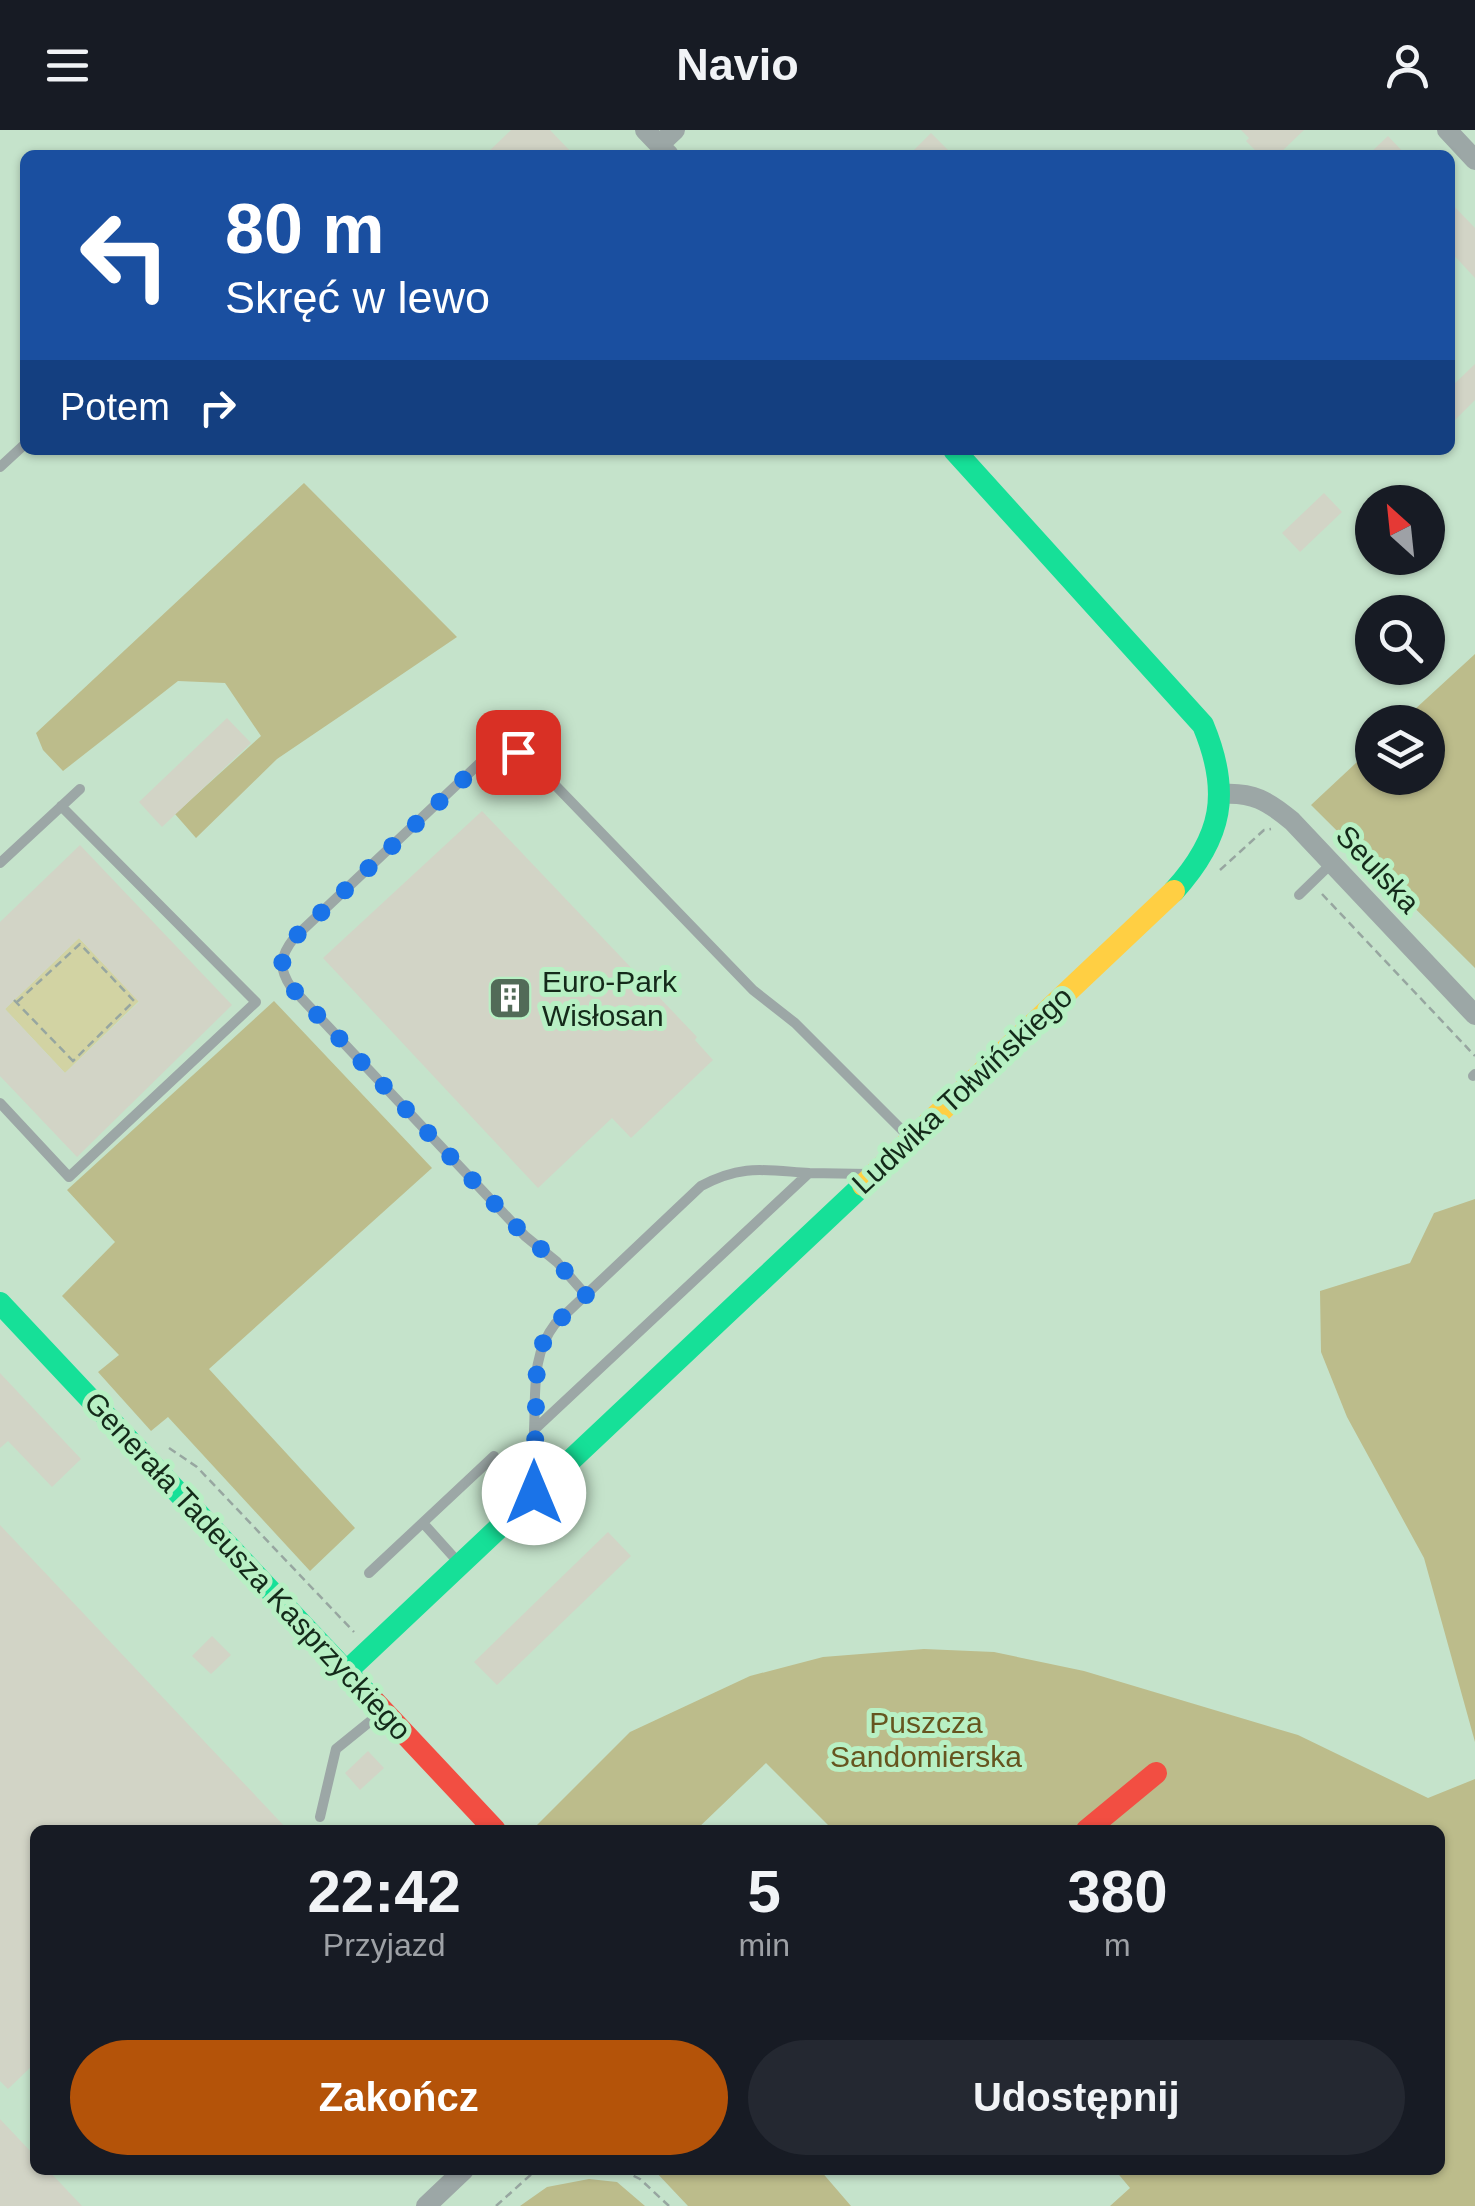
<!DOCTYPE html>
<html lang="pl">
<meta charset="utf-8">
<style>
:root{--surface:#171b24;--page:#242831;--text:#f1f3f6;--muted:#9ea1a6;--accent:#b45309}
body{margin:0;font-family:Arial,sans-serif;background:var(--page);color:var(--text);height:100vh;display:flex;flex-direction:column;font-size:38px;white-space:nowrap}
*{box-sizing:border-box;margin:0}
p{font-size:32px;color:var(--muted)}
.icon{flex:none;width:55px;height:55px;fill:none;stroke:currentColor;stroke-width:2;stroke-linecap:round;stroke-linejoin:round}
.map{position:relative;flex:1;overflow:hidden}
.side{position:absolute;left:30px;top:1695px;width:1415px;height:350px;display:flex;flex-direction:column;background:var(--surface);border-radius:15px;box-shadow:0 2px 8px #0004}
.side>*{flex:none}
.top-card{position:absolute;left:20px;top:20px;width:1435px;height:305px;border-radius:15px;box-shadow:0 2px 8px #0004;background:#1a4fa0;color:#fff;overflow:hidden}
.needle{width:65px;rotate:333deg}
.tools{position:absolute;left:1355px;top:355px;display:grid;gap:20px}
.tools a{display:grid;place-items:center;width:90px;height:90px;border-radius:50%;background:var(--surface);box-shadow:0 2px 8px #0004;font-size:50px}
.pin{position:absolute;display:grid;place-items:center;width:85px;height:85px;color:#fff;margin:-42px;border-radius:20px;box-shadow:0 5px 15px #0006}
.me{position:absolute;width:110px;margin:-55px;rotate:0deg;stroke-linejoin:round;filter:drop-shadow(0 0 8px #0008)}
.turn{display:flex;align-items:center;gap:35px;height:210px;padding:0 40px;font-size:45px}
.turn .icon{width:130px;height:130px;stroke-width:2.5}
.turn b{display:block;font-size:70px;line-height:85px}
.then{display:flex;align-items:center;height:95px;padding:0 40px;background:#0003;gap:20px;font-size:38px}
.eta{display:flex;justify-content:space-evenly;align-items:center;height:170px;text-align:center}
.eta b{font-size:60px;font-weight:700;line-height:70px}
.action{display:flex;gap:20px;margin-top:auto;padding:20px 40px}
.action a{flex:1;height:115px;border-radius:60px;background:var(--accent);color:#fff;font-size:40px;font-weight:700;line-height:115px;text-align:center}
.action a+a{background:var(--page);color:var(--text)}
header{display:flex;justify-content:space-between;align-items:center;height:130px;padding:0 40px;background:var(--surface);font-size:45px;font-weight:700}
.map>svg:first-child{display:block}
.green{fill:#d2d3a3}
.forest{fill:#bcbc8b}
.building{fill:#d2d4c6;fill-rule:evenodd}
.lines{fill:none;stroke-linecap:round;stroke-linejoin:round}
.path{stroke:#97a6a0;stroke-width:2.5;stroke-dasharray:8 5;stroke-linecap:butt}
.lane{stroke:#9ca7a6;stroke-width:10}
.street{stroke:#9ca7a6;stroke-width:20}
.fast{stroke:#16e098;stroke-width:22}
.slow{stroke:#ffcf43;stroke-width:22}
.jam{stroke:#f24e42;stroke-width:22}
.route{stroke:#1a73e8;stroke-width:18;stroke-dasharray:0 32.4}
.labels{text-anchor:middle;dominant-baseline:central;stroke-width:10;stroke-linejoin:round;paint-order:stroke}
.street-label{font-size:30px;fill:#142a1a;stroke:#b8f0c4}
.poi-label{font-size:30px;fill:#142a1a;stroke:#b8f0c4;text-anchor:start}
.park-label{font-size:30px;fill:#66551f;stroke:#b8f0c4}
</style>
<header><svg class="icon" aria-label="menu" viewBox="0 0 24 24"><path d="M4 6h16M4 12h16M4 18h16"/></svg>Navio<svg class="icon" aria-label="person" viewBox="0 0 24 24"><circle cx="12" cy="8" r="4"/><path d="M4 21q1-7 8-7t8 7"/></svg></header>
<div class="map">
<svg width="1475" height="2076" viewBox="0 0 1475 2076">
<rect width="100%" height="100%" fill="#c5e3cb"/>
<path class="green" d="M79,808L139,871L65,943L5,879Z"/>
<path class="forest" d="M304,353L457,507L277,629L196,708L175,684L261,606L225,553L178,551L63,641L43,620L36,603Z
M1475,524V838L1311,675L1372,618V648H1428V592H1401Z
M274,871L432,1038L209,1239L355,1398L310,1441L168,1287L151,1301L98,1242L119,1225L62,1166L115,1112L67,1060Z
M1475,1069V1612L1424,1428L1347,1287L1321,1222L1320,1161L1410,1133L1434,1083Z
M924,1519L994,1522L1084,1541L1298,1605L1428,1668L1475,1649V2076H1110L1130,2058L1115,2040H1440V1700H833L766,1633L696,1700H532L630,1602L750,1546L823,1527Z
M654,2040H820L851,2076H688Z
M589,2049L617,2052L645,2076H520L547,2057Z"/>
<path class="building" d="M511,0H550L574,25H485Z
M1241,0H1304L1278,25H1260L1246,11L1249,8Z
M931,3L953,25H909Z
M1388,6L1406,25H1368Z
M1450,72L1475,98V148L1450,121Z
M1475,234V270L1450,295V258Z
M1324,363L1342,382L1300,422L1282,403Z
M227,588L251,613L162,697L139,672Z
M482,681L697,907L695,910L713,930L631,1008L612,988L538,1058L323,828Z
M80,715L232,875L77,1027L0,946V792ZM79,808L139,872L65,943L5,879Z
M0,1243L81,1329L52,1357L8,1311L0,1318Z
M0,1395L288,1700H35V1933L8,1959L0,1951Z
M608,1402L631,1426L497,1555L474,1532Z
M212,1506L231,1525L211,1544L192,1526Z
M368,1621L384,1638L360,1660L345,1643Z
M0,1989L35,2026V2040H48L82,2076H0Z"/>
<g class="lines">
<path class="path" d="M1220,740L1264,700L1271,699
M1322,764L1475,926
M14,870L75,933
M17,872L80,814L134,871L73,931
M169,1318L197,1337L354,1502
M622,2040L640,2049L669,2076
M496,2076L536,2040"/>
<path class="lane" d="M0,337L25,314
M0,733L80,659
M1299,765L1332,733
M1473,946L1475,944
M0,973L69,1047L256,872L61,676
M586,1165L557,1132L525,1106L291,857C278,838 280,826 294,808L483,630C499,621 511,618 528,627L753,860L795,893L910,1008
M534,1300C536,1262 531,1225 555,1194L701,1056C742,1034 764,1040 809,1043
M534,1357V1300L809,1043L868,1044
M423,1393L459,1433
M369,1443L494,1326
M320,1687L336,1619L383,1581"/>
<path class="street" d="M645,0L669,25
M1447,0L1475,30
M659,15L675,0
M1222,664C1253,662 1268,671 1292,691L1475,885
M426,2076L464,2040"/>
<path class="fast" d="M954,320L1203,595C1231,662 1223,707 1174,761
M0,1173L374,1571
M347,1541L863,1055"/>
<path class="slow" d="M863,1055L1174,761"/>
<path class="jam" d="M374,1571L495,1700
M1087,1700L1156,1643"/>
</g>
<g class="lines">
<path class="route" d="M518,622L507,620L484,630L294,808C280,826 278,838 291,857L525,1106L557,1132L586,1165C564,1185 544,1201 537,1230L534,1363"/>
</g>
<defs>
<g id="building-square" transform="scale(2.25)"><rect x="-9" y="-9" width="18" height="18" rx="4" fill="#526b58" stroke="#b8f0c4"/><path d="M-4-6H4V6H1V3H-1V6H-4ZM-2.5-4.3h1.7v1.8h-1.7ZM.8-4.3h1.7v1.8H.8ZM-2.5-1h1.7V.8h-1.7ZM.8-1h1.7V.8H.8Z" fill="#fff"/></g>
</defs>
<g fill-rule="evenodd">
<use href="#building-square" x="510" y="868"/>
</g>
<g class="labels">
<g class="street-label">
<text transform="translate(1378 739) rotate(47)">Seulska</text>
<text transform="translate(962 960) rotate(-43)">Ludwika Tołwińskiego</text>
<text transform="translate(248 1436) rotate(47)">Generała Tadeusza Kasprzyckiego</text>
</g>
<g class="poi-label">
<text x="542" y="851">Euro-Park<tspan x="542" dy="34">Wisłosan</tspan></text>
</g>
<g class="park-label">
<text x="926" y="1592">Puszcza<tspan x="926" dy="34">Sandomierska</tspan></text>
</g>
</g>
</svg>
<div class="tools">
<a><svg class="needle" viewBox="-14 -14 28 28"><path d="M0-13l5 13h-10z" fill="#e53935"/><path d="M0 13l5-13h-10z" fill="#9ea1a6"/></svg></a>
<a><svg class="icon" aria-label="search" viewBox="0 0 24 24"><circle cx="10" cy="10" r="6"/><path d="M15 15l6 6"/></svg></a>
<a><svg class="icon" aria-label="layers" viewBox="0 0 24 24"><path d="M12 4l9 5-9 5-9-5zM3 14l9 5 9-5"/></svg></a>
</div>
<div class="pin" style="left:518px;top:622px;background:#d93025"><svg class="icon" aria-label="arrive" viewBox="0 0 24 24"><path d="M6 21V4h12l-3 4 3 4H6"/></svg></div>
<svg class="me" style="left:534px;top:1363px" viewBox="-20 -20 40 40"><circle r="19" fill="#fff"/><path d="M0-13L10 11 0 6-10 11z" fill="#1a73e8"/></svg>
<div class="top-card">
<div class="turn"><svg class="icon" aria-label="left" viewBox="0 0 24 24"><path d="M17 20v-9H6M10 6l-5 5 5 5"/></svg><div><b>80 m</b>Skręć w lewo</div></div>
<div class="then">Potem<svg class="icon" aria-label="right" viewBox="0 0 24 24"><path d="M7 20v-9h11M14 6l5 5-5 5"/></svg></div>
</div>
<section class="side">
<div class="eta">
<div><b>22:42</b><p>Przyjazd</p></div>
<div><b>5</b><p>min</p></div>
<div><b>380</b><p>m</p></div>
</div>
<div class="action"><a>Zakończ</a><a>Udostępnij</a></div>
</section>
</div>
